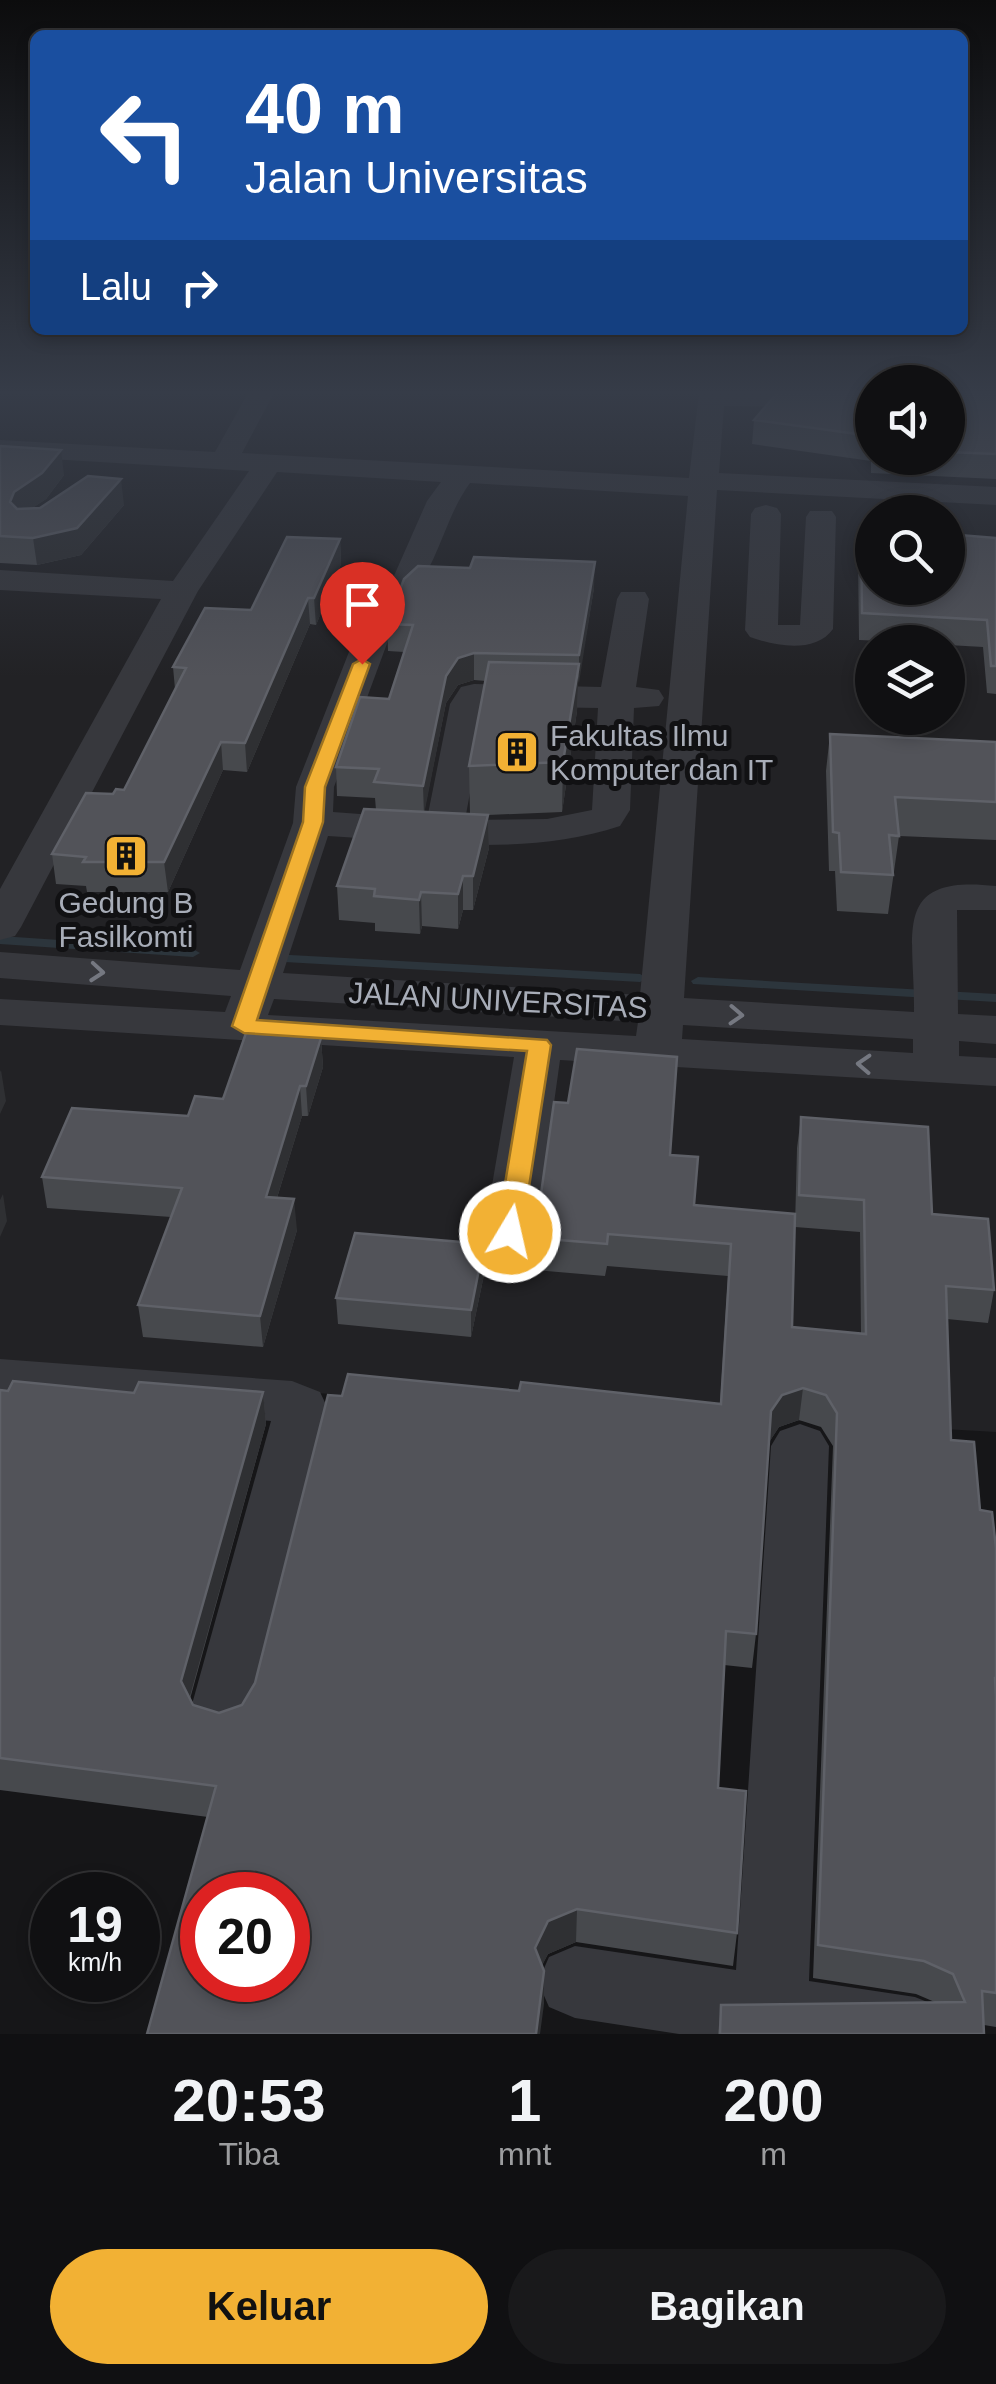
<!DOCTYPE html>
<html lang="id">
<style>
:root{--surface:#101012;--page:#19191b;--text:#f1f3f6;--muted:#9c9d9f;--line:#303032;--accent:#f2b134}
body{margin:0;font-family:Helvetica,sans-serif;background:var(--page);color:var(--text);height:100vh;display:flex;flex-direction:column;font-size:38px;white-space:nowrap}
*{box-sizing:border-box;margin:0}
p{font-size:32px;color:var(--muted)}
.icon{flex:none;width:55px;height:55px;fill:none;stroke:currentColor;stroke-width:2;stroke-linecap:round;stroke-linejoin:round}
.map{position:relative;height:2034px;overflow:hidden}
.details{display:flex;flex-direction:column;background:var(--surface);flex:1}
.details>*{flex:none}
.banner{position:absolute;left:30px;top:30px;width:938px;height:305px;border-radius:15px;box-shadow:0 5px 15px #0003,0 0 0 2px var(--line);background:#1a4fa0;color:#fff;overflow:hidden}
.buttons{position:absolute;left:855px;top:365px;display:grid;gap:20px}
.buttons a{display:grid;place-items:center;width:110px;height:110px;border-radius:50%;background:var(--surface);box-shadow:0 5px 15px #0003,0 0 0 2px var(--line);font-size:50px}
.speed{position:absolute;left:30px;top:1872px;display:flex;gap:20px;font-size:50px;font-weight:700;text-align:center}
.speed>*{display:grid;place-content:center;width:130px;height:130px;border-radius:50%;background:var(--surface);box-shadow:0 5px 15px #0003,0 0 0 2px var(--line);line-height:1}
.speed small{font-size:25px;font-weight:400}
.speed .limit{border:15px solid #d22;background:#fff;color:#111}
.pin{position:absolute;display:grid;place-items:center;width:85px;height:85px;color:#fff;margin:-102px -42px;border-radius:50% 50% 50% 0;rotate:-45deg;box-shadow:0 0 10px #0007}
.pin .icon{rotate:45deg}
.me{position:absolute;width:110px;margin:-55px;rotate:9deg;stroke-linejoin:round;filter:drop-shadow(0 0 8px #0008)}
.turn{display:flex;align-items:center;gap:35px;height:210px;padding:0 50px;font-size:45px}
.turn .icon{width:130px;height:130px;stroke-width:2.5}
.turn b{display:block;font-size:70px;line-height:85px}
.then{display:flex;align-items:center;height:95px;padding:0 50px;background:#0003;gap:20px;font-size:38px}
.eta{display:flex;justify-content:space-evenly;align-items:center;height:170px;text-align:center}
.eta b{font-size:60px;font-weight:800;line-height:70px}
.button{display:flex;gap:20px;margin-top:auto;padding:20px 50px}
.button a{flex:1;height:115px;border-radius:60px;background:var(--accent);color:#111;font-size:40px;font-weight:800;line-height:115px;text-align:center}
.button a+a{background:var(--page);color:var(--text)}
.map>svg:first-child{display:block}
.built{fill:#222225;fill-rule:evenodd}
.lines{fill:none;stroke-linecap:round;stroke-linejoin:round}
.stream{fill:#2c353c;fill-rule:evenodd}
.minor{fill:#37383d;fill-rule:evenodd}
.wall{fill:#47494d;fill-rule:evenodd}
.shaded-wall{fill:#2f3033}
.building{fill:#525359;stroke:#5f6168;stroke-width:2.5;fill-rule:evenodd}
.oneway{stroke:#757881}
.route{fill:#f2b134;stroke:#9d7322;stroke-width:2.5}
.labels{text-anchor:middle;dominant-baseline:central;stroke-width:10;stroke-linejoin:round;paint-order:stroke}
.poi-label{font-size:30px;fill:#a8adb8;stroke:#111113;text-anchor:start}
.street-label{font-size:30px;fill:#a8adb8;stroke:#111113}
</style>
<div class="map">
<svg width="996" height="2034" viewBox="0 0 996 2034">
<rect width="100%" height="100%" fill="#161618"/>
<path class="built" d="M0,393H872V458H948L996,393V1432L0,1375ZM872,512H948V588H872ZM872,642H948V718H872Z"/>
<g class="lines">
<path class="stream" d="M0,936L193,949L200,953L193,957L0,944Z
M272,954L640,974L647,978L640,982L267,961L265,958Z
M698,977L996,994V1002L693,984L691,981Z"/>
<path class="minor" d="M248,393H274L242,453L689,478L699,393H786L795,395L799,401L795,407L724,406L719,473L996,487V505L717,490L684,998L914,1012C915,932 890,874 996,886V910H957L958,1014L996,1016V1044L959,1041V1056L996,1058V1086L560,1060L536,1232L528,1244L510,1249L492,1244L484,1232L514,1057L0,1025V999L225,1012L231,996L0,978V952L240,970L293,823L296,787L356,634L372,599L393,578L427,501L441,482L277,472L198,591L21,927L15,936L0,940V889L161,599L0,590V570L173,581L249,471L0,456V440L215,452ZM470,483L688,496L640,995L283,973L328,836C425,842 526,857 620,826L630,810L634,708L659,706L664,698L659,690L636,687L649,599L645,592H621L617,599L601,687L474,684L461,687L450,704L427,819L333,812L334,787L402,603C438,573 442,521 470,483ZM486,706L598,708L592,810L547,819L465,820ZM274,999L638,1022L636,1036L268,1015ZM683,1025L913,1039V1053L682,1039Z
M766,505L777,508L781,514L778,625H800L806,517L810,511H832L836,517L833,629C815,654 775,646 750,637L745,630L751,514L755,508Z
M0,1359L292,1381L320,1392L330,1413L255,1715L245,1735L222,1743L199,1735L189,1715L271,1421L0,1399Z
M800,1424L820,1431L829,1446L809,1981L915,1997L942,2008L953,2034H679L575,2018L549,2007L538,1982L549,1957L575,1946L736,1970L771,1446L780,1431Z"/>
</g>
<path class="wall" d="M872,393V458H948V393H996V479L871,473V461L752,444L754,420Z
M0,446L64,475L46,499L32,508L124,505L81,555L37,565L0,563Z
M861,528L996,538V694L987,693L983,647L948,645V642H907L859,640L858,554Z
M340,539L341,564L316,625L310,624L247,772L223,770L168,892H87L86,886L56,884L52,854L113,794L124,790L175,689L173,667L251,610Z
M594,588L578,683L577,711L562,812L488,815L489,848L473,910H463L458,929L422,926L420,934L375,931V923L339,920L337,886L376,810L375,798L337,796L336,767L389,699L404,652L388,651L387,624ZM474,680L486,681L469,766L470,815L424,812L446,703L458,685Z
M830,734L996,742V840L899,836L888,914L837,911L835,871H829L826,771Z
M321,1038L323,1067L308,1116H302L277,1198L297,1230L263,1347L143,1337L138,1305L171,1217L47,1208L42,1177L188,1116L223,1099Z
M801,1117L932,1214L994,1290L988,1323L947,1319L951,1440L996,1548V2027L984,2025V2034H718L721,2005L937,2003L916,1994L813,1978L833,1446L821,1427L799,1420L779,1427L769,1442L756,1634L752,1668L724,1665L718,1788L737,1933L733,1966L576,1942L548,1954L542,1965L544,2004L208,1817L0,1790V1390L134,1393L263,1392L266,1424L190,1699L193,1705L219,1713L242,1705L255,1683L342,1396L519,1391L720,1404L728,1276L607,1266L605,1276L523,1269L524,1237L670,1155L694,1205L795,1214L792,1327L861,1333L860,1232L795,1227L797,1148Z
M484,1244L485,1270L471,1337L338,1324L336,1298Z"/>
<path class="shaded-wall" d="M61,450L64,475L46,499L18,518L10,502L14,492Z
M121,479L124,505L81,555L37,565L33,538Z
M340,539L341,564L316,625L314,598Z
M595,562L594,588L579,683V655Z
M308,598L310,624L247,772L245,743Z
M474,653V680L458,685L446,703L424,815L423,786L446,676L458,658Z
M579,664L577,711L562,812L563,762Z
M221,742L223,770L168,892L164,862Z
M488,815L489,848L473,910V876Z
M463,876V910L458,929V894Z
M421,892L422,926L420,934L419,900Z
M321,1038L323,1067L308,1116L306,1086Z
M1,1070L6,1101L0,1114V1072Z
M300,1086L302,1116L268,1227L266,1197Z
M3,1194L7,1221L0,1237V1200Z
M294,1199L297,1230L263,1347L260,1316Z
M484,1244L485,1270L471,1337V1310Z
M803,1388L799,1420L779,1427L768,1444L771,1411L782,1395Z
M263,1392L266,1424L185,1714L181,1681Z
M577,1909L576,1942L548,1954L535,1980V1948L548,1921Z
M544,1971V2004L540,2034H536Z"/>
<path class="building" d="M777,393H872V436L754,420Z
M948,393H996V454L948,452Z
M0,446L61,450L42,473L14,492L10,502L17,509L40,508L88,476L121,479L77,528L33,538L0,536Z
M861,528L872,529V588H948V534L996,538V666H991L987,620L862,613Z
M287,537L340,539L314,598H308L245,743L221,742L164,862H83L86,857L52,854L86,793L113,794L116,789L124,790L186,668L173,667L205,608L251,610Z
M474,557L595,562L579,655L474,653L458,658L446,676L423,786L374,782L379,769L336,767L360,697L389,699L413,625L387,624L404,579L418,566L470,568Z
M489,662L579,664L563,762L469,766Z
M830,734L996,742V802L895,797L899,836L889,835L893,875L841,872L839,833L833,832Z
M364,809L488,815L473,876H463L458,894L421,892L419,900L374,896L375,889L337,886Z
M246,1033L321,1038L306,1086H300L266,1197L294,1199L260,1316L138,1305L182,1188L42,1177L72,1108L188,1116L195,1096L223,1099Z
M577,1049L677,1057L670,1155L698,1157L694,1205L795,1214L792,1327L866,1334L864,1200L799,1195L801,1117L928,1127L932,1214L988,1219L994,1290L946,1286L951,1440L974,1442L980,1510L992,1512L996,1548V1678H995L996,1697V1993L982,1991L984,2034H720L721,2005L965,2002L953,1974L924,1961L818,1945L837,1413L826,1395L803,1388L782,1395L771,1411L756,1634L726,1631L718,1788L746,1791L737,1933L577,1909L548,1921L535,1948L544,1971L536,2034H147L216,1786L0,1758V1390L8,1391L13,1381L134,1393L139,1382L263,1392L181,1681L193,1705L219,1713L242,1705L255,1683L328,1395L342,1396L348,1374L519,1391L521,1382L721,1404L731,1244L608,1234L607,1244L524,1237L528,1216L540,1201L554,1102L568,1103ZM202,1895H288V1980H202Z
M355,1233L484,1244L471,1310L336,1298Z"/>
<defs><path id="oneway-chevron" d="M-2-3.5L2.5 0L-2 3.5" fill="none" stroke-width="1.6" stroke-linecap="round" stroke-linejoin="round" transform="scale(2.5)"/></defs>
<g class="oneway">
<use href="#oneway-chevron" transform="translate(97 972) rotate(5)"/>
<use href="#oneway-chevron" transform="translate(736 1015) rotate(3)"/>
<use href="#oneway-chevron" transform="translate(864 1064) rotate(-177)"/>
</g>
<linearGradient id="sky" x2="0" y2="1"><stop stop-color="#0c0c0d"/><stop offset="0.58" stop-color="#363c48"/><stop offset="1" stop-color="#363c48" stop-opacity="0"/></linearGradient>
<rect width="996" height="677" fill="url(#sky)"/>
<path class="route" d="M362,659L370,664L325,787L323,822L257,1020L547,1040L551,1045L522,1232L519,1238H500L497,1232L527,1051L244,1033L232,1026L303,822L305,787L353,664Z"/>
<defs>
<g id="building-square" transform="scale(2.25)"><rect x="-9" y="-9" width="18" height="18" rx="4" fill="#f2b134" stroke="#111113"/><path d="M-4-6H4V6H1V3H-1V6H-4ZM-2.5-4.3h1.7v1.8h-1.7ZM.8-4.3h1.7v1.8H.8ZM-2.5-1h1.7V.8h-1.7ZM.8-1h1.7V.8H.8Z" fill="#111"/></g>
</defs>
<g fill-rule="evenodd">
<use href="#building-square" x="517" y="752"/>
<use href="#building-square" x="126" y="856"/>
</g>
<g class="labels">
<g class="poi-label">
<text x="550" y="735">Fakultas Ilmu<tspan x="550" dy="34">Komputer dan IT</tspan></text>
<text x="126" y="902" text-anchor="middle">Gedung B<tspan x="126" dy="34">Fasilkomti</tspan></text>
</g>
<g class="street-label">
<text transform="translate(498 1000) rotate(3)">JALAN UNIVERSITAS</text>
</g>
</g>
</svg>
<div class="buttons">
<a><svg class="icon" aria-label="sound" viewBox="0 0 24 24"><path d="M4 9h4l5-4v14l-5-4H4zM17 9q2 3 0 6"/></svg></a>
<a><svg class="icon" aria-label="search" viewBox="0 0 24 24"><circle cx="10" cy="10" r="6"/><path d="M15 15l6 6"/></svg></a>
<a><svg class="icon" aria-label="layers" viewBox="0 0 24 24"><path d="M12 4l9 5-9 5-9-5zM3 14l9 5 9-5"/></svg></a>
</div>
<div class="speed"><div>19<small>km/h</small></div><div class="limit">20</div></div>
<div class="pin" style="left:362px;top:664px;background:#d93025"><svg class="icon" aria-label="arrive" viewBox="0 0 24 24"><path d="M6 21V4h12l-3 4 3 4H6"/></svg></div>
<svg class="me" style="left:510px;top:1232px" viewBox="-20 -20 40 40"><circle r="17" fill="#f2b134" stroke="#fff" stroke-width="3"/><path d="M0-11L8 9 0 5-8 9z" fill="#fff"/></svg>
<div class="banner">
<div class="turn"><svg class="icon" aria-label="left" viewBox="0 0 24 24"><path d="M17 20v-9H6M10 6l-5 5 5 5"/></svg><div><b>40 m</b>Jalan Universitas</div></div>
<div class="then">Lalu<svg class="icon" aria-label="right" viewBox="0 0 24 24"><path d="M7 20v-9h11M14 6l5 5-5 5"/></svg></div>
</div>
</div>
<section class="details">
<div class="eta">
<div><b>20:53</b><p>Tiba</p></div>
<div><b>1</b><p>mnt</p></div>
<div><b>200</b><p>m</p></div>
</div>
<div class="button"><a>Keluar</a><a>Bagikan</a></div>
</section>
